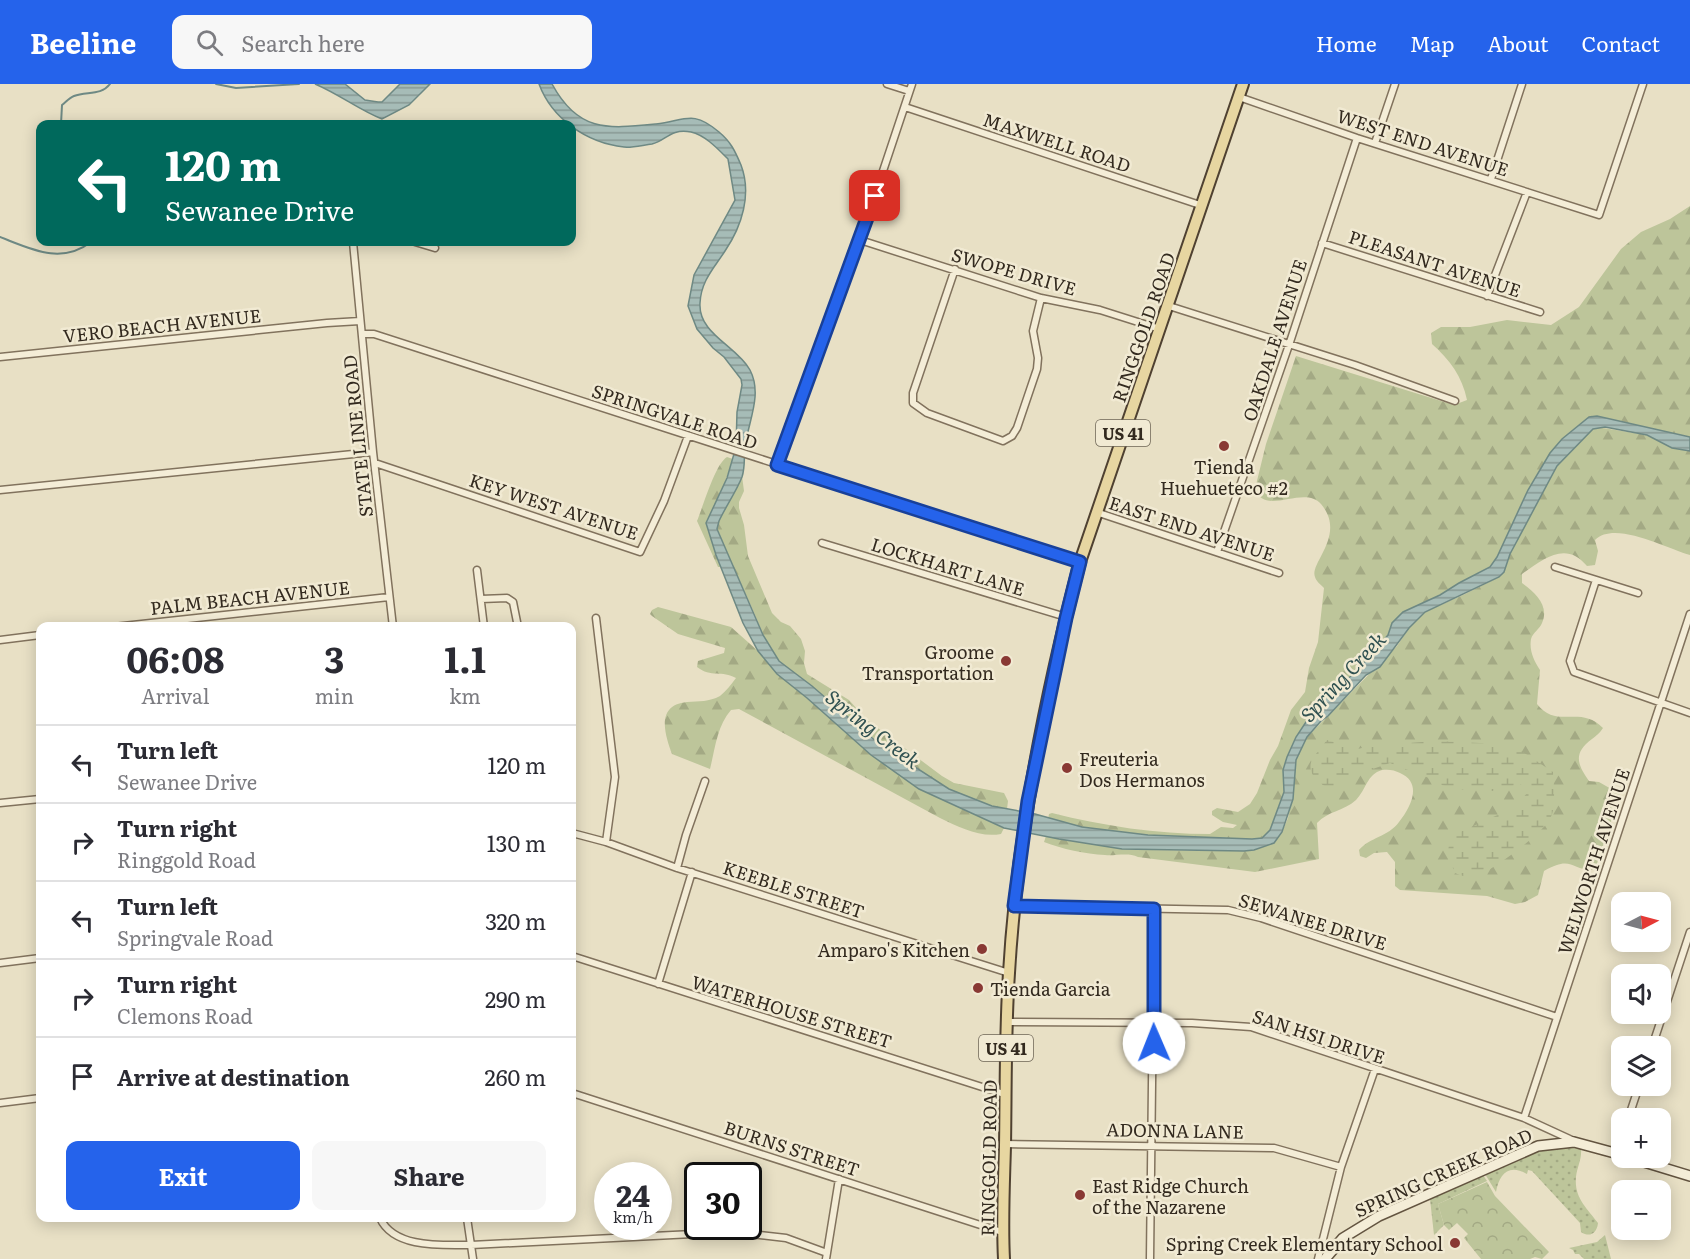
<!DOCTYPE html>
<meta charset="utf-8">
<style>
:root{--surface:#fff;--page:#f7f7f7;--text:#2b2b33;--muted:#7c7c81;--line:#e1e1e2;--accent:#2563eb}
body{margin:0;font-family:Literata,serif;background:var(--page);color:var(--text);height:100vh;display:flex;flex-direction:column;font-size:22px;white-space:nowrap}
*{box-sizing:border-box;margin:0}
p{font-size:20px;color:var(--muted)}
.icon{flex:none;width:33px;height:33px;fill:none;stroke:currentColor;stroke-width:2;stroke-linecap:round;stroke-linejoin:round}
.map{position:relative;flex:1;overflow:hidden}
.details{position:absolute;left:36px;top:538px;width:540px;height:600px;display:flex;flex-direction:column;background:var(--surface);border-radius:12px;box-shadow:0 3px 15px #0003}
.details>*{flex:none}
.guide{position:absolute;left:36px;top:36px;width:540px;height:126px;border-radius:12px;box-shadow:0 3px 15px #0003;background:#00695c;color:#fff;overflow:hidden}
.needle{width:39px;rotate:84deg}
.controls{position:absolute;left:1611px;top:808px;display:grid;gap:12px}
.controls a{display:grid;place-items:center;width:60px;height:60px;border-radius:12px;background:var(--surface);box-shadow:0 3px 15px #0003;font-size:30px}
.speed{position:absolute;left:594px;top:1078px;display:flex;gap:12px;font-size:30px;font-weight:700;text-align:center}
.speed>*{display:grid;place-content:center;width:78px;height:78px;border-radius:50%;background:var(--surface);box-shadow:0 3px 15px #0003;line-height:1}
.speed small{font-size:15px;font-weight:400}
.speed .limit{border:3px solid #111;border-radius:9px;background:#fff;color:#111}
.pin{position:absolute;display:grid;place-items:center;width:51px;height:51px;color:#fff;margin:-26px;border-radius:12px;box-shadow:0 3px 9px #0006}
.me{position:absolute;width:66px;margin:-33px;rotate:359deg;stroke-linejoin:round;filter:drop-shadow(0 0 4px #0008)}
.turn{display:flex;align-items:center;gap:21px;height:126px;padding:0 30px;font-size:27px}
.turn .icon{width:78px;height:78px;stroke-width:2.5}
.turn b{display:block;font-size:42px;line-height:51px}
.eta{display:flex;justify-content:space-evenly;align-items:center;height:102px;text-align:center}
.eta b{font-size:36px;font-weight:700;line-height:42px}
.primary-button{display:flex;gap:12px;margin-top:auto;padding:12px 30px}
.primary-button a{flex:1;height:69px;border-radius:12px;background:var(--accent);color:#fff;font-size:24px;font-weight:700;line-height:69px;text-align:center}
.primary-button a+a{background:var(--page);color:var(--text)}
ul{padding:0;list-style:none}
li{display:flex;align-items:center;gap:18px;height:78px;padding:0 30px;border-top:2px solid var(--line)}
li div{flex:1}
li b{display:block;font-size:22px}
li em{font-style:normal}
header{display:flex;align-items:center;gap:36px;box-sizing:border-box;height:84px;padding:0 30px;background:var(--accent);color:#fff}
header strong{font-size:28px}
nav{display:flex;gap:33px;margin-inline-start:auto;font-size:21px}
.search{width:420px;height:54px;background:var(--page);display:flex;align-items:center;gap:15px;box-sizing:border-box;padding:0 21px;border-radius:12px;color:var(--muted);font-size:22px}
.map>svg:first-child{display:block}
.grass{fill:url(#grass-dots)}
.forest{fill:url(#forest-firs)}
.wetland{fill:url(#wetland-marsh)}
.park{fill:url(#park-crowns)}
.water{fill:url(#water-rules);stroke:#6e8984;stroke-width:1.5}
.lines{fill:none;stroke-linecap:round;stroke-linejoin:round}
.stream{stroke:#6e8984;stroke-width:2}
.street-casing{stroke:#81725d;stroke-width:9}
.secondary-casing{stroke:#635440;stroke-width:12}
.primary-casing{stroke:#4f4131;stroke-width:14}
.street{stroke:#f4edd7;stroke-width:6}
.secondary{stroke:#f4edd7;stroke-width:9}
.primary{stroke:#e7d6a1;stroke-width:10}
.route-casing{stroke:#184099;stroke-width:15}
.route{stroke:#2563eb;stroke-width:10}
.poi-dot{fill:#893934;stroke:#f1ead3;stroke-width:2}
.labels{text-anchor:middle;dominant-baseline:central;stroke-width:5;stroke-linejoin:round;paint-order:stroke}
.shield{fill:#f1ead3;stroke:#6c6455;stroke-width:1.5}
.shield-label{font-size:16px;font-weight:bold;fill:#332a1f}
.street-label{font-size:18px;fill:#332a1f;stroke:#f1ead3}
.poi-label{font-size:18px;fill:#332a1f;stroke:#f1ead3;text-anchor:end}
.water-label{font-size:20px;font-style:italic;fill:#305151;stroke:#f1ead3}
</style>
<header>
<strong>Beeline</strong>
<div class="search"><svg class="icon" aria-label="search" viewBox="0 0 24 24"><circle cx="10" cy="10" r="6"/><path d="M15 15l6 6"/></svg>Search here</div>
<nav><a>Home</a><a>Map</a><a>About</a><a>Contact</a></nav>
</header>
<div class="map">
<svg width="1690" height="1175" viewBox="0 0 1690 1175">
<defs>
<pattern id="grass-dots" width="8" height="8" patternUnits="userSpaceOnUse" patternTransform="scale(1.5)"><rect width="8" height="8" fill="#bdc59a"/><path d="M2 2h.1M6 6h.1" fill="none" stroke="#a3a984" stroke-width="1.8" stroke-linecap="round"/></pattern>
<pattern id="forest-firs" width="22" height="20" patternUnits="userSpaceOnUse" patternTransform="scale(1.5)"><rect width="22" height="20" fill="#bdc59a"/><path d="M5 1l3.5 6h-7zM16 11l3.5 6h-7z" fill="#a3a984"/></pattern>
<pattern id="wetland-marsh" width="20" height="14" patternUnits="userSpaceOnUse" patternTransform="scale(1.5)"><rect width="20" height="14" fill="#bdc59a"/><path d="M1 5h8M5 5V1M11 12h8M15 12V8" fill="none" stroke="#a3a984"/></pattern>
<pattern id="park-crowns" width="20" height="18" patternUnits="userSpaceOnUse" patternTransform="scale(1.5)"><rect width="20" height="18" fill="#bdc59a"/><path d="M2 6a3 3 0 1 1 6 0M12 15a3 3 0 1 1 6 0" fill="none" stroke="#a3a984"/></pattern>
<pattern id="water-rules" width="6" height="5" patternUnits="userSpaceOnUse" patternTransform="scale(1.5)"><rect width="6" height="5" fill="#a6bcb7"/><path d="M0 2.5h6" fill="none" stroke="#889994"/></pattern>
</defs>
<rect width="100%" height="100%" fill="#e8e0c5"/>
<path class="grass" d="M1564,1063L1581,1065C1582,1075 1577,1083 1576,1093C1574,1114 1587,1124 1598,1139C1597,1149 1590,1154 1581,1148L1580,1139L1532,1087L1528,1086L1527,1090C1508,1079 1499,1091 1496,1108L1485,1090L1536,1068Z
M1483,1091L1487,1097L1438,1120L1444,1141L1434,1151L1430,1115Z
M1605,1151L1611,1175H1584L1579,1170H1575L1573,1166L1569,1164L1597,1158Z"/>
<path class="forest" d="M1690,122V353L1597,332L1584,337L1562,355L1550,370L1528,406L1497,473L1490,483L1459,499L1440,511L1403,528L1392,539L1388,551L1363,580L1355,589L1330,608L1306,638L1296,653L1287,673L1283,694L1284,708L1270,746L1262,754L1252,755L1148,751L1082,743L1048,735L1049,730L1052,729C1104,742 1156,750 1210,750L1221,743L1233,744L1237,741L1223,738L1212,731V727L1217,724L1238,728L1250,720L1257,709L1270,676L1278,662L1291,626L1305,608L1309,584L1318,558L1324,504C1321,501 1316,497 1315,493C1309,479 1347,451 1321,420C1304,400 1265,433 1255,405L1266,360L1296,272L1454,321L1467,316C1462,292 1450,276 1432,260L1431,249L1441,243H1470L1507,236L1551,241L1579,223L1621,165L1641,148L1670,135Z
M1597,343L1647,351L1672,364L1690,367V471C1667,465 1615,436 1595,456L1598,467L1595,481L1587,482C1566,456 1543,475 1522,490V499C1534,508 1550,521 1542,539C1540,545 1533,548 1531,555C1529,567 1534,577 1540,586L1537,620C1557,646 1580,620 1603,644C1599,650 1597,651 1592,655C1573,669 1577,680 1589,697L1599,698L1620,710L1595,786C1570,787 1573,770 1544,787L1538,811L1525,818L1515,820L1487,812L1400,806L1395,802V778L1387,768L1374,769L1366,774L1360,772L1359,766C1370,753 1388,753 1399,738C1411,723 1423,699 1400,689C1395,686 1388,685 1382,686C1367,690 1366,706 1356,716C1344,727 1328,727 1317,739L1319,775L1255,788L1138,773C1128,768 1116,772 1105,771C1085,770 1062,765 1044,758L1046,752L1122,765L1150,766L1244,767L1254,766L1274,759L1282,748L1288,734L1294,700L1296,676L1307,653L1397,562L1409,544L1425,528L1465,510L1499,493L1504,488L1510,470L1557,382L1593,345Z
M727,373L733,375L720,412L706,439L721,483H718L697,437C703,423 715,380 727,373Z
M742,392L744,407L739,418V424L744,441L748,472L772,529L781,538L790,542L801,555L805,567L804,579L807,590L849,616L867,636L942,692L954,699L1004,709L1008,717L1007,725C931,711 869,650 812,602C801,593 788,586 779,577C765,563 760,541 752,524C740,497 728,472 717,444L719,437Z
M658,523L731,543L758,567L777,590L919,705L1004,744L1001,750C980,754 959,743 940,734L739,625L731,626C717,642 715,665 710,685L672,670C665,651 655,621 687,618C699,617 709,618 720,612C726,607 731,601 736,594C722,586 711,594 697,583L698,577L724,569L725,564L678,550L652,532L650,530L652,526Z"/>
<path class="wetland" d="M1327,656L1358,665L1369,662L1435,657L1502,660L1517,664L1553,688C1553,702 1557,722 1550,735C1544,748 1488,791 1473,793C1467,794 1460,791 1455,789L1447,770L1449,762L1458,749L1515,723L1528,708L1527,704L1520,700L1492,707L1456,705L1438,700L1429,694L1390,679L1364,688L1336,705C1323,705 1305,690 1312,676C1316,669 1322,662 1327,656Z"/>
<path class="park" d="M1487,1098L1495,1112L1549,1168L1542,1175L1535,1173L1530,1175H1481L1464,1154L1468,1150L1457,1139L1449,1146L1444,1141L1438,1120Z"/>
<path class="water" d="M315,0H345L365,16L378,18H382L400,0H430L409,21L382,35C359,26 339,10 315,0Z
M539,0H552C578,48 606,45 656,40C685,37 692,25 719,48C731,58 735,67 741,81C752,110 742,142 725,167C714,184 701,197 700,219C698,250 737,262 750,286C762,309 750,334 746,357C743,369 746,381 742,393C736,408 726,422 719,437L717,445L763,551L779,577L812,602L878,659L949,705L992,722L1035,730L1082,743L1148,751L1252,755L1262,754L1270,746L1284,708L1283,686L1287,673L1296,653L1306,638L1330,608L1355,589L1363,580L1388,551L1392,539L1403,528L1440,511L1459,499L1490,483L1497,473L1528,406L1550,369L1562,355L1589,333L1597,332L1690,353V367L1672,364L1647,351L1605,343L1593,345L1557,382L1510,470L1504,488L1499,493L1425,528L1409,544L1380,583L1366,591L1328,632L1321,637L1307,653L1296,676L1293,715L1282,748L1274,759L1254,766L1244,767L1122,765L1059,755L1004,744L919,705L871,671L807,614L777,590L758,567L743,539L716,471L706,439L727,394L736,363L737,328L742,301L741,295L724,273L713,264L697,245L688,222L694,191L735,116L728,75C718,65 705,51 691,48C670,44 666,57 652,60C643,61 632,64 624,63C587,59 552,35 539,0Z"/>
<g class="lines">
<path class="stream" d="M216,0L236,4L299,0
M61,40L62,21C66,18 69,14 74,12C86,7 101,12 110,0
M0,153C31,165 61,181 91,158"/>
<g class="street-casing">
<path id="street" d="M887,0L909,7
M1239,13L1357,54L1599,131L1643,0
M905,23L1200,121
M1375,59L1395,0
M1491,95L1522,0
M860,156L1041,214L1100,226L1160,245
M353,158L373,368L393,543
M415,158L435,164
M1322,159L1540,228
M955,185L913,309V319L927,329L1003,357L1012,352L1017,344L1037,285L1038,274L1033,247L1041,214
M1487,212L1527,108
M1169,222L1355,281L1455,317
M362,250H374L1080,478
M0,273L327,239L360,237
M375,379L640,468L664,417L688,352
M777,381L860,156L912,0
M0,406L373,368
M1096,428L1279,489
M822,459L1066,533
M1217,468L1289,261L1357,54
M1555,483L1638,509
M477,486L484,543
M1596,496L1570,577L1574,588L1690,629
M481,515L507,514L513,518L518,543
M596,534L615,693L606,758
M114,543L389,513
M0,556L40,551
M0,719L40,715
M572,749L606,758L677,784L1009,889
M677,784L686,751L705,697
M1015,822L1228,826L1261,834L1557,933
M572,872L1004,1010
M0,879L40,874
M658,900L692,788
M1007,938L1192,939L1251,943L1524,1034L1574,1057
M1652,963L1690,848
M572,1009L1002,1148
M0,1019L40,1014
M1524,1034L1690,530
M1628,1035L1639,1002
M1005,1060L1274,1064L1341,1083
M1617,1070L1622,1056
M380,1134C394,1165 443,1161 471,1161L733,1148L786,1154L827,1169
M467,1134L473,1175
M826,1175L839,1095
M1150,1175L1154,825
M1318,1175L1341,1083L1375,985"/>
</g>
<g class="secondary-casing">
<path id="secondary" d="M1631,1074L1690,1092
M1325,1175L1343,1154L1379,1132L1538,1062L1574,1058L1622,1071"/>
</g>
<g class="primary-casing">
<path id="primary" d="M1004,1175C1002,1137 1004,1099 1005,1062C1006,1004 1005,947 1009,889C1017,750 1045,612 1080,478L1243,0"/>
</g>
<use href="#street" class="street"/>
<use href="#secondary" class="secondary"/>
<use href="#primary" class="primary"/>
</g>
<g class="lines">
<g class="route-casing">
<path id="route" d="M875,112L777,381L1080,478L1066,534L1028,717L1014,822L1154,825V959"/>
</g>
<use href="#route" class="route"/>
</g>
<g class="poi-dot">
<circle cx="1224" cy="362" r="6"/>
<circle cx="1006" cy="577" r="6"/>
<circle cx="1067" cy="684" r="6"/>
<circle cx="982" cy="865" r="6"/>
<circle cx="978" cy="904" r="6"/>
<circle cx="1080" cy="1111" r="6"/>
<circle cx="1455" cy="1159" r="6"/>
</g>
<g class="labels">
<g class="shield">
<rect x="1096" y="336" width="54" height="26" rx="4.5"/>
<rect x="979" y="951" width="54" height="26" rx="4.5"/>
</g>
<g class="shield-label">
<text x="1123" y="349">US 41</text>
<text x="1006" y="964">US 41</text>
</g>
<g class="street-label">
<text transform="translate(1057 58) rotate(18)">MAXWELL ROAD</text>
<text transform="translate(1423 58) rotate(18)">WEST END AVENUE</text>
<text transform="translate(1435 179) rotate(18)">PLEASANT AVENUE</text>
<text transform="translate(1014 187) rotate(16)">SWOPE DRIVE</text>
<text transform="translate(162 241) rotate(-6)">VERO BEACH AVENUE</text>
<text transform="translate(1143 243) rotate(-71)">RINGGOLD ROAD</text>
<text transform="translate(1274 256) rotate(-72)">OAKDALE AVENUE</text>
<text transform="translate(675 332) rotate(18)">SPRINGVALE ROAD</text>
<text transform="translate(357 352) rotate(-96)">STATE LINE ROAD</text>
<text transform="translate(554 422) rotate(18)">KEY WEST AVENUE</text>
<text transform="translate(1192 444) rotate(18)">EAST END AVENUE</text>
<text transform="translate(948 482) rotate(17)">LOCKHART LANE</text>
<text transform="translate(250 513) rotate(-6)">PALM BEACH AVENUE</text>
<text transform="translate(1593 777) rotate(-72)">WELWORTH AVENUE</text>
<text transform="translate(794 805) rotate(18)">KEEBLE STREET</text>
<text transform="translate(1313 837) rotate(17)">SEWANEE DRIVE</text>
<text transform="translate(792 927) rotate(17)">WATERHOUSE STREET</text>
<text transform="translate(1319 952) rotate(18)">SAN HSI DRIVE</text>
<text transform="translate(1175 1046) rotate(1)">ADONNA LANE</text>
<text transform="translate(792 1064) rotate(18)">BURNS STREET</text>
<text transform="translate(988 1074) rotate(-89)">RINGGOLD ROAD</text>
<text transform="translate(1443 1088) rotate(-24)">SPRING CREEK ROAD</text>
</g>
<g class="poi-label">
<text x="1224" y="382" text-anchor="middle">Tienda<tspan x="1224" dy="21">Huehueteco #2</tspan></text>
<text x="994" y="567">Groome<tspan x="994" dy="21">Transportation</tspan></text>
<text x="1079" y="674" text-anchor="start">Freuteria<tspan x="1079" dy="21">Dos Hermanos</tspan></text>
<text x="970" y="865">Amparo's Kitchen</text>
<text x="990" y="904" text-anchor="start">Tienda Garcia</text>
<text x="1092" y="1101" text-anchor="start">East Ridge Church<tspan x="1092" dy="21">of the Nazarene</tspan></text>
<text x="1443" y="1159">Spring Creek Elementary School</text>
</g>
<g class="water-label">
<text transform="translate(1342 592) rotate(-47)">Spring Creek</text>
<text transform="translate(874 644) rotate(38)">Spring Creek</text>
</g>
</g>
</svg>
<div class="controls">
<a><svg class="needle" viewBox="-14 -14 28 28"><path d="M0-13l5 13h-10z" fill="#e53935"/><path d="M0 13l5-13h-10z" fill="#7c7c81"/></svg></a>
<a><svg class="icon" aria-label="sound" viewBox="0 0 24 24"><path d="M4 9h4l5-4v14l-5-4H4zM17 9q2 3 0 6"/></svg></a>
<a><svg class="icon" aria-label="layers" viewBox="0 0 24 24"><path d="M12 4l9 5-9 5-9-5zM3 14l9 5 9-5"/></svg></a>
<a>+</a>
<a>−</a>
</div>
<div class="speed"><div>24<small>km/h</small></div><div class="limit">30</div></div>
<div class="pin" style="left:875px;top:112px;background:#d93025"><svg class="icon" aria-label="arrive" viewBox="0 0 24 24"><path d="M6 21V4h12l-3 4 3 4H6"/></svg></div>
<svg class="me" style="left:1154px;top:959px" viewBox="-20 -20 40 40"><circle r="19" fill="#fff"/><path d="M0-13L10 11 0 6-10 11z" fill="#2563eb"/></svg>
<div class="guide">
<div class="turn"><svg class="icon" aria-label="left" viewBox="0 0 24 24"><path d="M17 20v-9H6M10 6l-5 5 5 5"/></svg><div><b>120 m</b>Sewanee Drive</div></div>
</div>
<section class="details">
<div class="eta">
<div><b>06:08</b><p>Arrival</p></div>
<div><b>3</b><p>min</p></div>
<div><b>1.1</b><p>km</p></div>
</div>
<ul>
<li><svg class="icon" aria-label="left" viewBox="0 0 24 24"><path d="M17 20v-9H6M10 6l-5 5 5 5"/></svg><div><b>Turn left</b><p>Sewanee Drive</p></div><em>120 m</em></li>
<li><svg class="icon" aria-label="right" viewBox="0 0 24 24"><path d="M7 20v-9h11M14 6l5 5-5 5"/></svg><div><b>Turn right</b><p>Ringgold Road</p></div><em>130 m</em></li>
<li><svg class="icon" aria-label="left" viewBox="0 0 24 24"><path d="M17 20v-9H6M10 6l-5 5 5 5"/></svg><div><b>Turn left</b><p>Springvale Road</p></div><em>320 m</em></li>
<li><svg class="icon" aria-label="right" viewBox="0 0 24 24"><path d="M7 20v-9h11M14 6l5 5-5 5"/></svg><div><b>Turn right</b><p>Clemons Road</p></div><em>290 m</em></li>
<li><svg class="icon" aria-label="arrive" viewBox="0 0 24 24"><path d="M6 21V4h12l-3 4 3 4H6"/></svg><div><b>Arrive at destination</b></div><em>260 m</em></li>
</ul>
<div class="primary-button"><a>Exit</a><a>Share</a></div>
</section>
</div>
